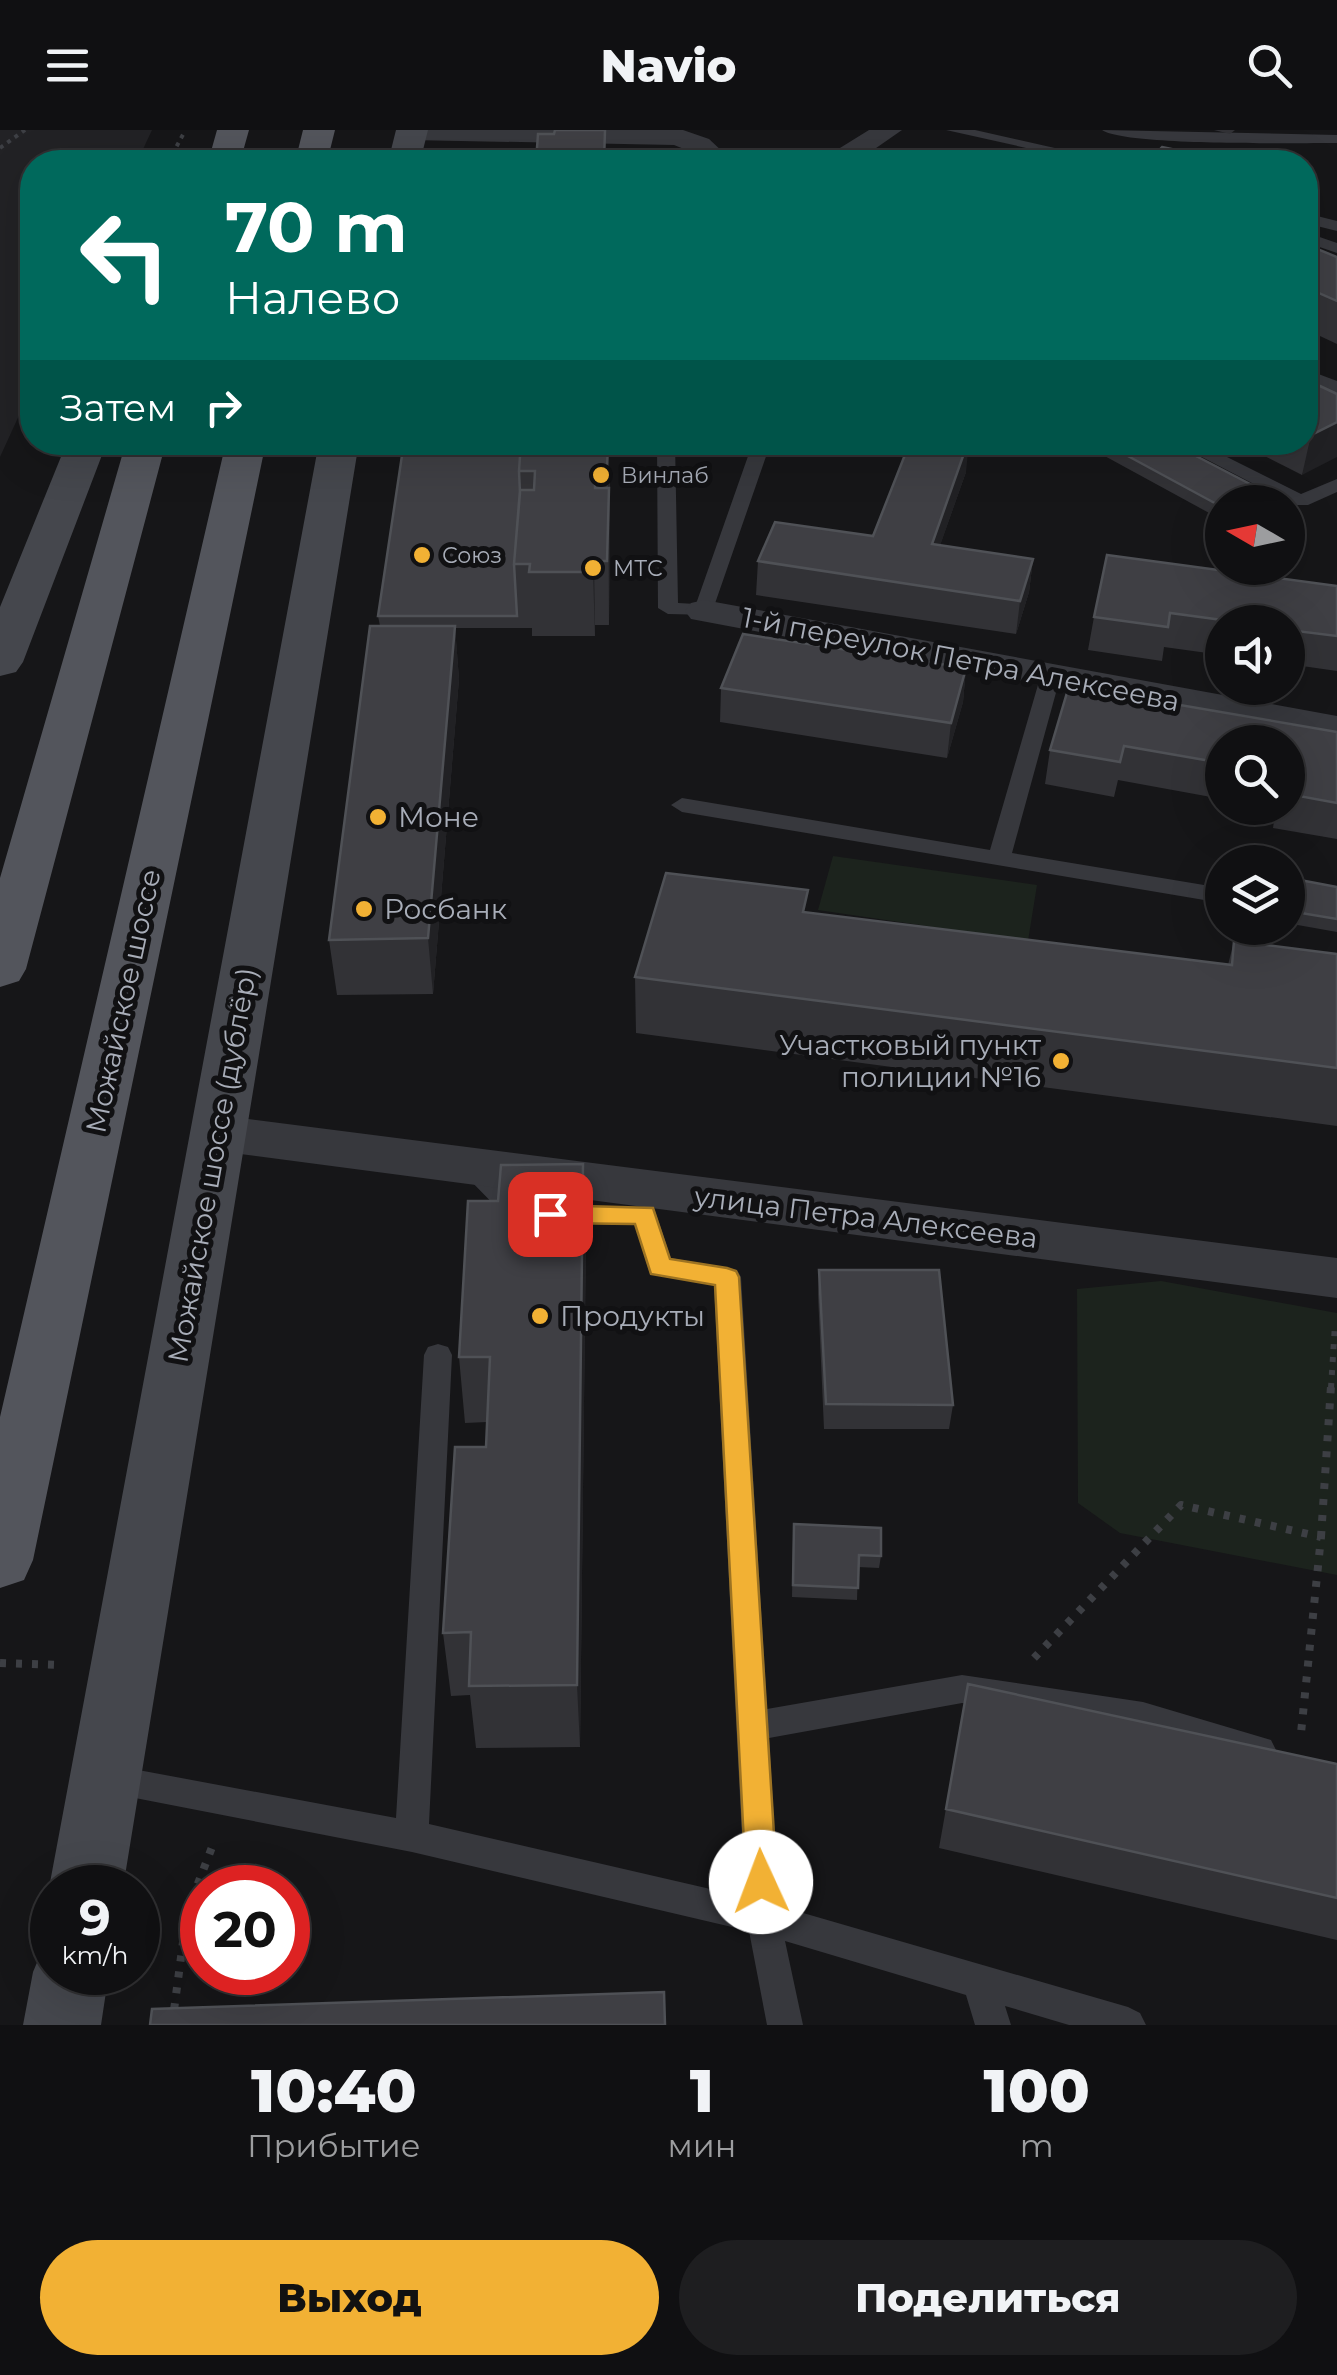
<!DOCTYPE html>
<html lang="ru">
<meta charset="utf-8">
<style>
:root{--surface:#101012;--page:#1e1e20;--text:#f1f3f6;--muted:#9c9d9f;--line:#303032;--accent:#f2b134}
body{margin:0;font-family:Montserrat,sans-serif;background:var(--page);color:var(--text);height:100vh;display:flex;flex-direction:column;font-size:38px;white-space:nowrap}
*{box-sizing:border-box;margin:0}
p{font-size:32px;color:var(--muted)}
.icon{flex:none;width:55px;height:55px;fill:none;stroke:currentColor;stroke-width:2;stroke-linecap:round;stroke-linejoin:round}
.map{position:relative;height:1895px;overflow:hidden}
.side{display:flex;flex-direction:column;background:var(--surface);flex:1}
.side>*{flex:none}
.banner{position:absolute;left:20px;top:20px;width:1298px;height:305px;border-radius:40px;box-shadow:0 10px 40px #0002,0 0 0 2px var(--line);background:#00695c;color:#fff;overflow:hidden}
.needle{width:65px;rotate:279deg}
.tools{position:absolute;left:1205px;top:355px;display:grid;gap:20px}
.tools a{display:grid;place-items:center;width:100px;height:100px;border-radius:50%;background:var(--surface);box-shadow:0 10px 40px #0002,0 0 0 2px var(--line);font-size:50px}
.speed{position:absolute;left:30px;top:1735px;display:flex;gap:20px;font-size:50px;font-weight:700;text-align:center}
.speed>*{display:grid;place-content:center;width:130px;height:130px;border-radius:50%;background:var(--surface);box-shadow:0 10px 40px #0002,0 0 0 2px var(--line);line-height:1}
.speed small{font-size:25px;font-weight:400}
.speed .limit{border:15px solid #d22;background:#fff;color:#111}
.pin{position:absolute;display:grid;place-items:center;width:85px;height:85px;color:#fff;margin:-42px;border-radius:20px;box-shadow:0 5px 15px #0006}
.me{position:absolute;width:110px;margin:-55px;rotate:358deg;stroke-linejoin:round;filter:drop-shadow(0 0 8px #0008)}
.turn{display:flex;align-items:center;gap:35px;height:210px;padding:0 40px;font-size:45px}
.turn .icon{width:130px;height:130px;stroke-width:2.5}
.turn b{display:block;font-size:70px;line-height:85px}
.then{display:flex;align-items:center;height:95px;padding:0 40px;background:#0003;gap:20px;font-size:38px}
.eta{display:flex;justify-content:space-evenly;align-items:center;height:170px;text-align:center}
.eta b{font-size:60px;font-weight:800;line-height:70px}
.cta{display:flex;gap:20px;margin-top:auto;padding:20px 40px}
.cta a{flex:1;height:115px;border-radius:60px;background:var(--accent);color:#111;font-size:40px;font-weight:800;line-height:115px;text-align:center}
.cta a+a{background:var(--page);color:var(--text)}
header{display:flex;justify-content:space-between;align-items:center;height:130px;padding:0 40px;background:var(--surface);font-size:45px;font-weight:800}
.map>svg:first-child{display:block}
.built{fill:#222225}
.green{fill:#1c231d}
.lines{fill:none;stroke-linecap:round;stroke-linejoin:round}
.path-far2{stroke:#3d3f44;stroke-width:4;stroke-dasharray:4 5;stroke-linecap:butt}
.path-far1{stroke:#3d3f44;stroke-width:6;stroke-dasharray:5 8;stroke-linecap:butt}
.path{stroke:#3d3f44;stroke-width:8;stroke-dasharray:6 10;stroke-linecap:butt}
.lane{fill:#37383d;fill-rule:evenodd}
.street{fill:#37383d;fill-rule:evenodd}
.secondary{fill:#45474d;fill-rule:evenodd}
.primary{fill:#53555c;fill-rule:evenodd}
.wall{fill:#323236}
.shaded-wall{fill:#212124}
.building{fill:#3f3f44;stroke:#4f5156;stroke-width:2.5}
.route{fill:#f2b134;stroke:#9d7322;stroke-width:2.5}
.poi-dot{fill:#f2b134;stroke:#111113;stroke-width:4}
.labels{text-anchor:middle;dominant-baseline:central;stroke-width:10;stroke-linejoin:round;paint-order:stroke}
.far-poi-label{font-size:22px;fill:#a8adb8;stroke:#111113;text-anchor:start}
.street-label{font-size:28px;fill:#a8adb8;stroke:#111113}
.poi-label{font-size:28px;fill:#a8adb8;stroke:#111113;text-anchor:start}
</style>
<header><svg class="icon" aria-label="menu" viewBox="0 0 24 24"><path d="M4 6h16M4 12h16M4 18h16"/></svg>Navio<svg class="icon" aria-label="search" viewBox="0 0 24 24"><circle cx="10" cy="10" r="6"/><path d="M15 15l6 6"/></svg></header>
<div class="map">
<svg width="1337" height="1895" viewBox="0 0 1337 1895">
<rect width="100%" height="100%" fill="#161618"/>
<path class="built" d="M0,0H152L137,32H32V257L0,327Z"/>
<path class="green" d="M833,726L1037,755L1028,811L818,780Z
M1161,1151L1337,1183V1445L1120,1403L1078,1373L1077,1159Z"/>
<g class="lines">
<path class="path-far2" d="M0,18L25,0
M168,32L185,1"/>
<path class="path-far1" d="M1331,1258L1335,1194"/>
<path class="path" d="M1321,1407L1331,1256
M1034,1528L1181,1375L1321,1407L1301,1603
M0,1533L61,1535
M172,1895L187,1782L214,1712"/>
<path class="lane" d="M946,0H975L1117,32H1089Z
M1102,0L1337,5V13C1297,13 1125,16 1102,0Z
M506,25L674,26L682,31L500,32L501,27Z
M1305,83L1337,91V101L1305,93Z
M1305,102L1337,113V123L1305,112Z
M657,312H675L678,473L696,474L753,312H771L711,485L668,484L658,478Z
M1173,312H1197L1301,364L1337,349V362L1308,375H1294Z
M1050,542L1060,548L1012,723L1222,758V773L682,682L671,675L682,668L990,720L1040,548Z
M473,1027L482,1030L526,1074L654,1078L671,1128L737,1140L741,1147L767,1579L962,1545L1143,1572L1271,1610L1276,1620L1271,1630L1260,1635L1143,1600L962,1573L769,1608L779,1776L1128,1877L1140,1883L1146,1895H1069L1005,1876L1011,1895H975L966,1865L785,1811L803,1895H767L749,1801L412,1722L94,1660L90,1649L94,1638L106,1634L396,1688L424,1225L428,1217L438,1214L448,1217L452,1225L429,1694L745,1767L714,1155L650,1144L635,1095L510,1091L464,1044L460,1037L464,1030Z"/>
<path class="street" d="M398,0H683L709,9L724,23L787,26L791,32H702L689,21L674,15L411,10L401,8Z
M869,0H902L856,32H823L827,26Z
M1305,239L1337,251V274L1305,262Z
M704,470L1337,586V610L691,489L685,481L691,473Z
M217,985L1337,1128V1168L217,1021L200,1015L193,1003L200,991Z"/>
<path class="secondary" d="M396,0H428L420,32H388Z
M67,312H107L23,532L16,542L0,546V477Z
M319,312H359L123,1758H52V1766L49,1758Z
M52,1812V1842H109L101,1895H23L33,1842L44,1816Z"/>
<path class="primary" d="M217,0H249L240,32H208Z
M303,0H335L327,32H295Z
M126,312H166L26,839L19,851L0,857V748Z
M226,312H266L33,1430L24,1450L0,1458V1287Z"/>
</g>
<path class="wall" d="M1214,0H1235L1230,4Z
M1152,28L1204,32H1151Z
M1305,113L1337,127V214L1305,199Z
M1305,249L1337,264L1302,345L1237,312H1305Z
M404,312L610,337L609,495H595V506H532V498H455L459,549L433,864L337,865L329,810L380,496L378,486Z
M1079,312H1169L1222,372V390Z
M966,342L940,415L1033,429L1029,462L1016,504L756,465L758,431L873,406Z
M1337,456V541L1288,534V492H1222V525L1164,517L1162,531L1088,520L1094,487Z
M966,538L963,572L947,628L720,592L721,558Z
M1337,602V709L1273,698L1276,678H1272H1288V612H1222V669L1118,650L1114,667L1045,654L1050,620Z
M1300,750L1337,757V802L1292,794Z
M807,782L1228,835L1234,811L1337,824V996L636,903L635,847Z
M586,1101L580,1617L476,1618L470,1565L451,1566L443,1503L486,1317L487,1292L465,1293L459,1227Z
M819,1140L953,1275L949,1299H824L818,1164Z
M793,1406L881,1426L879,1438L858,1437L857,1470L792,1467Z
M968,1554L1337,1634V1810L939,1718Z"/>
<path class="shaded-wall" d="M1337,292V327L1302,345L1311,305Z
M608,312H609L610,421L609,495Z
M969,312L966,342L929,447L932,414Z
M1033,429L1029,462L1016,504L1020,471Z
M594,431L595,495V506L593,442Z
M455,496L459,549L433,864L428,808Z
M966,538L963,572L947,628L951,593Z
M583,1034L586,1101L580,1617L577,1555Z"/>
<path class="building" d="M555,0H605L604,32H536L538,4H554Z
M1162,17L1205,26L1200,32H1173L1152,28Z
M1305,114L1337,127V171L1305,157Z
M1305,249L1337,264V292L1311,305L1305,302Z
M404,312H521L519,341L520,363L514,434L517,486H378Z
M521,312H608L607,338H595V358H609L607,431H594L593,442H529L530,434H514L520,360H534L535,341H519Z
M910,312H968L932,414L1033,429L1020,471L758,431L775,392L873,406Z
M1102,312H1169L1283,371L1222,372V377Z
M1107,425L1337,456V506L1288,500V492H1237L1170,483L1168,497L1094,487Z
M370,496H455L428,808L329,810Z
M743,504L966,538L951,593L721,558Z
M1069,556L1337,602V673L1288,664V612H1222V633L1124,616L1120,632L1050,620Z
M666,743L808,760L803,782L1232,835L1234,811L1337,824V938L635,847Z
M1300,750L1337,757V789L1295,782Z
M583,1034L577,1555L469,1556L471,1502L443,1503L455,1317H486L490,1227H459L468,1071H498L501,1035Z
M819,1140H939L953,1275L826,1274Z
M794,1394L881,1398V1426L859,1425L858,1458L793,1455Z
M968,1554L1337,1634V1768L946,1679Z
M664,1862L665,1895H150L152,1879Z"/>
<path class="route" d="M550,1075L653,1078L670,1129L727,1138L736,1141L739,1147L777,1752L772,1762L761,1766L750,1762L746,1752L715,1155L651,1144L635,1094L550,1093L538,1084Z"/>
<g class="poi-dot">
<circle cx="601" cy="345" r="10"/>
<circle cx="422" cy="425" r="10"/>
<circle cx="593" cy="438" r="10"/>
<circle cx="378" cy="687" r="10"/>
<circle cx="364" cy="779" r="10"/>
<circle cx="1061" cy="931" r="10"/>
<circle cx="540" cy="1186" r="10"/>
</g>
<g class="labels">
<g class="far-poi-label">
<text x="621" y="345">Винлаб</text>
<text x="442" y="425">Союз</text>
<text x="613" y="438">МТС</text>
</g>
<g class="street-label">
<text transform="translate(961 529) rotate(11)">1-й переулок Петра Алексеева</text>
<text transform="translate(123 871) rotate(-78)">Можайское шоссе</text>
<text transform="translate(212 1035) rotate(-80)">Можайское шоссе (дублёр)</text>
<text transform="translate(866 1087) rotate(7)">улица Петра Алексеева</text>
</g>
<g class="poi-label">
<text x="398" y="687">Моне</text>
<text x="384" y="779">Росбанк</text>
<text x="1041" y="915" text-anchor="end">Участковый пункт<tspan x="1041" dy="32">полиции №16</tspan></text>
<text x="560" y="1186">Продукты</text>
</g>
</g>
</svg>
<div class="tools">
<a><svg class="needle" viewBox="-14 -14 28 28"><path d="M0-13l5 13h-10z" fill="#e53935"/><path d="M0 13l5-13h-10z" fill="#9c9d9f"/></svg></a>
<a><svg class="icon" aria-label="sound" viewBox="0 0 24 24"><path d="M4 9h4l5-4v14l-5-4H4zM17 9q2 3 0 6"/></svg></a>
<a><svg class="icon" aria-label="search" viewBox="0 0 24 24"><circle cx="10" cy="10" r="6"/><path d="M15 15l6 6"/></svg></a>
<a><svg class="icon" aria-label="layers" viewBox="0 0 24 24"><path d="M12 4l9 5-9 5-9-5zM3 14l9 5 9-5"/></svg></a>
</div>
<div class="speed"><div>9<small>km/h</small></div><div class="limit">20</div></div>
<div class="pin" style="left:550px;top:1084px;background:#d93025"><svg class="icon" aria-label="arrive" viewBox="0 0 24 24"><path d="M6 21V4h12l-3 4 3 4H6"/></svg></div>
<svg class="me" style="left:761px;top:1752px" viewBox="-20 -20 40 40"><circle r="19" fill="#fff"/><path d="M0-13L10 11 0 6-10 11z" fill="#f2b134"/></svg>
<div class="banner">
<div class="turn"><svg class="icon" aria-label="left" viewBox="0 0 24 24"><path d="M17 20v-9H6M10 6l-5 5 5 5"/></svg><div><b>70 m</b>Налево</div></div>
<div class="then">Затем<svg class="icon" aria-label="right" viewBox="0 0 24 24"><path d="M7 20v-9h11M14 6l5 5-5 5"/></svg></div>
</div>
</div>
<section class="side">
<div class="eta">
<div><b>10:40</b><p>Прибытие</p></div>
<div><b>1</b><p>мин</p></div>
<div><b>100</b><p>m</p></div>
</div>
<div class="cta"><a>Выход</a><a>Поделиться</a></div>
</section>
